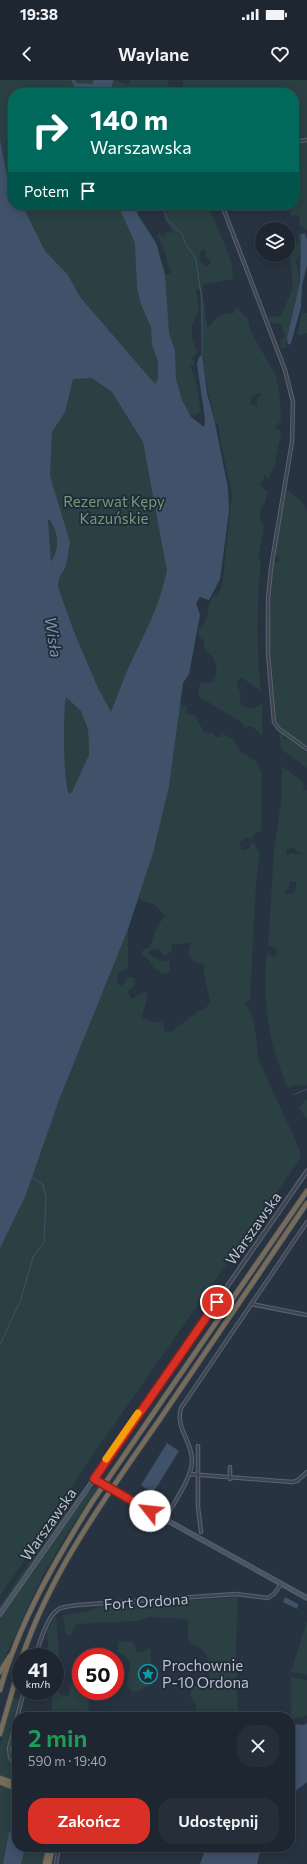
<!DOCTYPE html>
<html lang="pl">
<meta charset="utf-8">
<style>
:root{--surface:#1e2631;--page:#262e39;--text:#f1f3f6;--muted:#a1a5ab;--line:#3c434d;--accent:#d93025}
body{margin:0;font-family:Commissioner,sans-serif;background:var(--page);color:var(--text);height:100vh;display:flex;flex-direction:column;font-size:15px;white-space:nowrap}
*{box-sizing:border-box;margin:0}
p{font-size:13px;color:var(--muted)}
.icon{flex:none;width:22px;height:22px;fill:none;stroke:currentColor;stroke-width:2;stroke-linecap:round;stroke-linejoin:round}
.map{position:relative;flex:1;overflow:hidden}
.sheet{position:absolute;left:12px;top:1632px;width:283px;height:140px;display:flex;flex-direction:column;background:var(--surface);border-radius:16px;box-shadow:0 2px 10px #0003,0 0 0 1px var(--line)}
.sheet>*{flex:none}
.banner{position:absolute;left:8px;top:8px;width:291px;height:122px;border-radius:16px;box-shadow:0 2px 10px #0003,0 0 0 1px var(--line);background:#00695c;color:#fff;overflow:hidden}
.tools{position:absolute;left:255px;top:142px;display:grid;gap:8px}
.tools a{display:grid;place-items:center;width:40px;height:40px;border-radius:50%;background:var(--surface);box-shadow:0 2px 10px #0003,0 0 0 1px var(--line);font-size:20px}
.speed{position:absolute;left:12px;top:1568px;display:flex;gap:8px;font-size:20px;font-weight:700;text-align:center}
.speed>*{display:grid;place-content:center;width:52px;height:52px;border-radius:50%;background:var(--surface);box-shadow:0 2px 10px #0003,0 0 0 1px var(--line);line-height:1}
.speed small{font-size:10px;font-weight:400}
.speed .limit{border:6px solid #d22;background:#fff;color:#111}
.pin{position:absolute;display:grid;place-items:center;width:34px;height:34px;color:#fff;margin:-17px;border:2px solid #fff;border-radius:50%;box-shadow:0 1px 4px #0007}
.me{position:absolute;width:44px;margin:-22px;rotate:299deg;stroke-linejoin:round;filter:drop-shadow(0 0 3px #0008)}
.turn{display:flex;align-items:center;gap:14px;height:84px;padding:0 16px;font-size:18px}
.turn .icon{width:52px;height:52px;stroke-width:2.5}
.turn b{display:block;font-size:28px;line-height:34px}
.then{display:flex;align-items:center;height:38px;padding:0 16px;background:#0003;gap:8px;font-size:15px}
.round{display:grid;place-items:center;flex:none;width:42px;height:42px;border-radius:16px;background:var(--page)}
.overview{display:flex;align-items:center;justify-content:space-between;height:68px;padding:0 16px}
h1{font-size:24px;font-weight:600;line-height:30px;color:#1e9e55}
.primary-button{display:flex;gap:8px;margin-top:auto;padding:8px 16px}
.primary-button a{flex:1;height:46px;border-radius:16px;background:var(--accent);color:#fff;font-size:16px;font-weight:600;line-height:46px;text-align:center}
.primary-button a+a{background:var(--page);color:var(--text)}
.status{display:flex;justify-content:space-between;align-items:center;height:28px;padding:0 20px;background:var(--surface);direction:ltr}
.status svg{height:11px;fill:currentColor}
header{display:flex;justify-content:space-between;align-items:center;height:52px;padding:0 16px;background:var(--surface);font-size:18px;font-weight:600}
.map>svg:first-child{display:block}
.green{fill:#2a4042;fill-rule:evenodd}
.water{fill:#3f526a;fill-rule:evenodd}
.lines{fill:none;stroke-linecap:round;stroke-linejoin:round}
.stream{stroke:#3f526a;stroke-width:1}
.minor-casing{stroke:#5a636f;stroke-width:4.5}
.tertiary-casing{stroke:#5a636f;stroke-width:5}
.secondary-casing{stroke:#5a636f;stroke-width:5.5}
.motorway-casing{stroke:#47505c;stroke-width:6}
.minor{stroke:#3c4551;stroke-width:2.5}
.tertiary{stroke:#3c4551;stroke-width:3}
.secondary{stroke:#4a5564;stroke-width:3.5}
.motorway{stroke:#776b59;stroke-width:4.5}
.secondary-bridge-casing{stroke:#5a636f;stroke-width:5.5;stroke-linecap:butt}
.secondary-bridge{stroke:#4a5564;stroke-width:3.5}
.route-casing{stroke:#8d1f18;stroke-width:10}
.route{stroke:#d93025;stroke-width:7}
.slow{stroke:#f59e0b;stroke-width:7}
.labels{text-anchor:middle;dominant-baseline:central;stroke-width:3.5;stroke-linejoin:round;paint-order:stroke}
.park-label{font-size:15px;fill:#719b7a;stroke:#212a37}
.street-label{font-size:15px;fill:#b9c1cb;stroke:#212a37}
.poi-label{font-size:15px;fill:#b9c1cb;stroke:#212a37;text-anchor:start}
.water-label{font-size:16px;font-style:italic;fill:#7b92ac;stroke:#212a37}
</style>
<div class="status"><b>19:38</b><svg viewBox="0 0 49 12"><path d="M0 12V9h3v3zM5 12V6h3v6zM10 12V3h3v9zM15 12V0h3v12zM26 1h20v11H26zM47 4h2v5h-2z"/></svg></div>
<header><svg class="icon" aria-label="back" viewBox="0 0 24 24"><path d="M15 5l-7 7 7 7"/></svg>Waylane<svg class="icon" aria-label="heart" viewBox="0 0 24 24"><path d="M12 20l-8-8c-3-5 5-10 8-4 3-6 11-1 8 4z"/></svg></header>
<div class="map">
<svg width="307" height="1784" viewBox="0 0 307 1784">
<rect width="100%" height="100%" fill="#283341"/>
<path class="green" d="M0,0H116L128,5L131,0H168L169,13H13V125H134L138,135L156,163L166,195L172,192L171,189L168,187L165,172L157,155L160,152V155L163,156L167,151L175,154L164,138L167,132L159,125H207C213,139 238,187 232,199L203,205L202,207L207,246L210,247C213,238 224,232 233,234L236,227L248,239L251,252L276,296L280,318L281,341L275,346V349L280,350L281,356L275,379L276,383L268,400L265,395L260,405L269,414L266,415V421L260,428V438L264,447L258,478L261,479C257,523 256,566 261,611L242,598L237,602L241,616L239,621L242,626C251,630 255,629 262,623V657L259,652L251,646L245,648L241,642L198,616L200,602L211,603L217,592L214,578L205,570L203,560L199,557V549C209,541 207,529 212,518L219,514L222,506L232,414L221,364L218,343H215L203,287L200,210L196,209L199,230L192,246V257L197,273L192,278L195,286L190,285L195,298L201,331L196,335H190L228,408L229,431L220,499L209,520L200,517L196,523L200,535L189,594L183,603L180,624L187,626L186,633L195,635L204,652L214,653L215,657H220L223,654L233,659L240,671L257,682L262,695L261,751L257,752L251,759L247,758L240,762V767L243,770L249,769L251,763H255L256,767L260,772L256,803L250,921L245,922C246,928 248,929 251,934C255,940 258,971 258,979L300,1070V1079L85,1386L58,1431L0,1516ZM202,169L206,171V177L210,180V184L206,186L201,182L199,176ZM258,313H260L261,315L257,318V326L250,324L253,316ZM138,819L155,825L165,835L156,849L150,867L142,871L143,877H147C152,886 158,895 170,893L169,880L160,881L149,874L148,871L159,868L164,876L171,872L172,864H183L191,862L188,873L194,882L204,884L205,886L203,889L210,922L208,926L197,932L171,952L165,951L163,943L148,941L142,937L148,914L144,912L131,919L128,912L136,903L133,897H128L122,906L117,902L118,894L128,888V849Z
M183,0H307V58L294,61V13H183Z
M307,61V150L300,146L299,135L291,136L289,125H294V64Z
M299,150C304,158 302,174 296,181L300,202L285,268H281L280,261L285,256L280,243L272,244L269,241V237L281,236L293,208L290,177L298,162Z
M302,232L307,233V253L297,255Z
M286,409L302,422L307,431V666L281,649L277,644L269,554L273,483L280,481L278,476L274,478Z
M279,652L283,655V659L287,658L307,672V688L281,669Z
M282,686L304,703L303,707L304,710H307V1002L306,1005L291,1006L288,1008C272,972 264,936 266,897C266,889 265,880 268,872L274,878L277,874L275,868L268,866L274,771L281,722ZM293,768L302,775L292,773L286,775L287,769ZM290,801L296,802V809L293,813L287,815L284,813L288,809Z
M307,1019V1040L299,1027Z
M94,1407H98L65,1457L42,1497L0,1588V1537L89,1410L90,1411Z
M69,1424L66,1432L68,1433L67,1435L0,1531V1525Z
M238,1517L236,1568L238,1637H191L196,1631L195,1623L191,1618V1607L205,1604L210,1598C209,1591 209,1582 207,1576C200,1560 183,1572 189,1543L186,1539L150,1537L136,1541L77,1544L74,1548L72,1554L66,1555L63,1535L86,1532L100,1527Z
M56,1535L60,1587L59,1612L62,1616L69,1615L70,1612L69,1605H73L76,1610L85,1612L89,1621L88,1637H53L51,1611H55V1577H49L47,1552Z
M307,1541V1595L291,1592Z
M130,1561L135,1565L137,1572H143L148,1568L151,1570V1602L143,1609L133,1612L127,1605C127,1589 138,1583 118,1572V1562Z
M291,1597L307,1600V1635L291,1640Z
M12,1617L20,1620L8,1663L10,1678L17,1689V1703L0,1696V1666Z
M0,1704L17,1712V1767H47L42,1784H0Z"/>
<path class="water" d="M71,0H75L76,3L92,4L94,0H113L111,13H78Z
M0,60L7,96L13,106V125H22L45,171L68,195L80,217L155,304L158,299V281L152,265L151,247L141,225L137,208L135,163L118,125H134L138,135L156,163L165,195L169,253L175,271L176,299L182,320L191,337L204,347L205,339L197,284L199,277L202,275L207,313L215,343L228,408L229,431L220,499L209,520L200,517L196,523L200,535L189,594L183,603L169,706L153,773L128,849L59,1020L25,1117L0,1168ZM92,298L112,312L143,362L167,491L160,517L152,538L126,593L111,632L98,608L74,552L58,507L59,498L66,486L70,462L50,396L52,352L65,332L73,299ZM48,440H50C59,455 60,467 51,482ZM66,617L81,631L88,649L89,664V675L72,712L69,714C63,703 63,630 66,617Z
M305,153L307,159V185L302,205L301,227L291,263L288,265L287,258L300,202L301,154Z
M167,1363L179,1371L153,1413L141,1405Z
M285,1517L298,1524L297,1529L283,1522Z
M307,1643V1702L290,1715V1644L304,1645Z
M9,1752L17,1753V1767H25L21,1784H3Z
M206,1767H261L257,1784H200Z"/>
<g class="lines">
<path class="stream" d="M162,125L167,139L182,154L185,163L195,177L197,186L202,221V275
M293,1015L307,1009
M0,1265L21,1219L33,1177L44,1162L46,1118L43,1105L31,1096"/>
<g class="minor-casing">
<path id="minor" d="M294,62L307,60
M222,125L285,290L293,322L292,362L271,488L268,520V573L274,642L279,649L307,669
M251,1224L307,1235
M198,1366V1427L201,1452
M189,1394L292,1402L297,1401L307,1392
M230,1399V1387
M165,1439C173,1424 192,1398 192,1381C193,1362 175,1349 181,1328L307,1142
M35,1577C39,1565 47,1535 59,1529C64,1526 72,1526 78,1525L236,1514L268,1518L274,1514L281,1504
M17,1687L10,1677L9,1668L24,1611
M56,1784L59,1767"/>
</g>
<g class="tertiary-casing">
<path id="tertiary" d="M94,1399L307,1091"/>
</g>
<g class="secondary-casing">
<path id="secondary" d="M116,1412L307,1518
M0,1534L94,1399L98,1401"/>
</g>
<g class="motorway-casing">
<path id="motorway" d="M22,1577C52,1489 108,1414 160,1339C209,1267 258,1195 307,1123
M0,1592L10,1576
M0,1610C19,1542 55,1481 92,1422L307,1111
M0,1654L21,1581
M0,1698L17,1704
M0,1702L17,1709
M45,1784L49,1767
M49,1784L53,1767"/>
</g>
<use href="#minor" class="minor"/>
<use href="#tertiary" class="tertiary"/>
<use href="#secondary" class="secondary"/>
<use href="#motorway" class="motorway"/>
<g class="secondary-bridge-casing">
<path id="secondary-bridge" d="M98,1401L116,1412"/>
</g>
<use href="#secondary-bridge" class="secondary-bridge"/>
</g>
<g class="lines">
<g class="route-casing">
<path id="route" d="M150,1431L94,1399L217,1222"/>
</g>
<use href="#route" class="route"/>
<path class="slow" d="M106,1379L138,1333"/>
</g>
<defs>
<g id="sight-ring" transform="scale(1)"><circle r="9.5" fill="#212a37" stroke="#0f9aa8" stroke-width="1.5"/><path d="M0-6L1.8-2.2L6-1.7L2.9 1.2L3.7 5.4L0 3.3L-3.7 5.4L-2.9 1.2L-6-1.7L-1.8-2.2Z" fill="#0f9aa8"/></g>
</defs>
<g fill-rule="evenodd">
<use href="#sight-ring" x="148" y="1594"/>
</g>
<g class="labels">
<g class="park-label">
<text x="114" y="421">Rezerwat Kępy<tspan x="114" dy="17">Kazuńskie</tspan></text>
</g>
<g class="street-label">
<text transform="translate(253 1148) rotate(-55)">Warszawska</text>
<text transform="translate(48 1444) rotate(-55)">Warszawska</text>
<text transform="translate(146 1521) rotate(-4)">Fort Ordona</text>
</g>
<g class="poi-label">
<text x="162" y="1585">Prochownie<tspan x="162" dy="17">P-10 Ordona</tspan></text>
</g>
<g class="water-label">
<text transform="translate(54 557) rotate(81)">Wisła</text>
</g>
</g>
</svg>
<div class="tools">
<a><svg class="icon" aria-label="layers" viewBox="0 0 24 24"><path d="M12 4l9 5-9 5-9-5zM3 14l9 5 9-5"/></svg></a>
</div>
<div class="speed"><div>41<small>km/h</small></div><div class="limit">50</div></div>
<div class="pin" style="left:217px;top:1222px;background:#d93025"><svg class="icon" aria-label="arrive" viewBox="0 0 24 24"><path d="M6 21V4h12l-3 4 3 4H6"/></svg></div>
<svg class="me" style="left:150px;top:1431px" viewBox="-20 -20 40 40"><circle r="19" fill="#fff"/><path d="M0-13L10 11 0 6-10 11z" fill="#d93025"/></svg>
<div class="banner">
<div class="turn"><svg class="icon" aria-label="right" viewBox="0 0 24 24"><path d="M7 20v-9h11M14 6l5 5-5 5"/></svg><div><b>140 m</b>Warszawska</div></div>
<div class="then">Potem<svg class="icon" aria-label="arrive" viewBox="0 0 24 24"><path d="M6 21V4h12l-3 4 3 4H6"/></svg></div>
</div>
<section class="sheet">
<div class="overview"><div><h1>2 min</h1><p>590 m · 19:40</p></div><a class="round"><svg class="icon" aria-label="close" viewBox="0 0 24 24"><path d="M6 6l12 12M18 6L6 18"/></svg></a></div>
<div class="primary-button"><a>Zakończ</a><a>Udostępnij</a></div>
</section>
</div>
